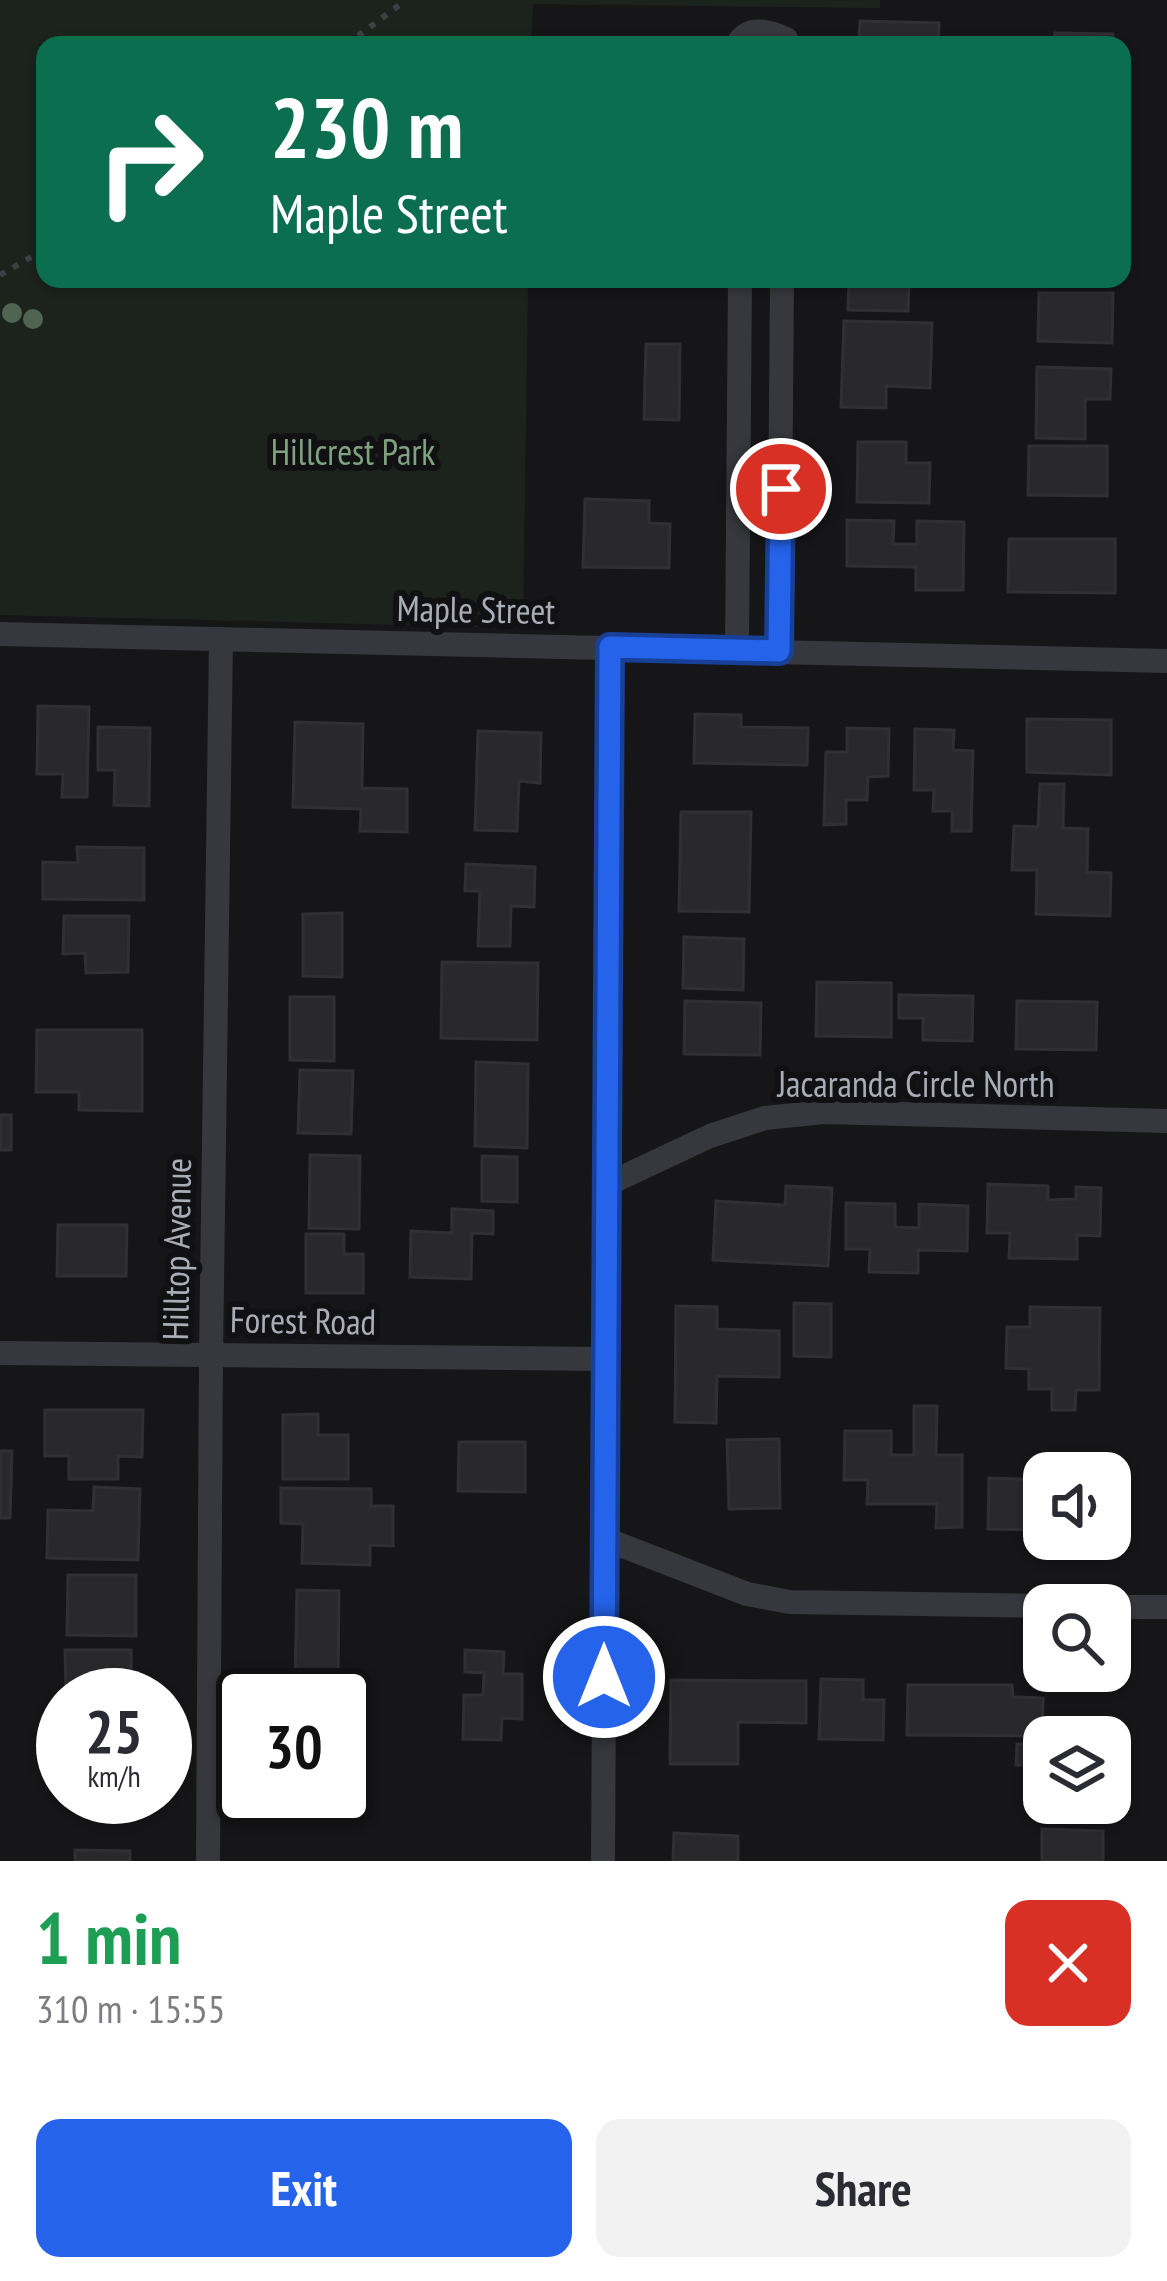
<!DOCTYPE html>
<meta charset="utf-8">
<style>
:root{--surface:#fff;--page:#f2f2f3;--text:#2b2b33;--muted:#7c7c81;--accent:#2563eb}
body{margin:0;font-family:"PT Sans Narrow",sans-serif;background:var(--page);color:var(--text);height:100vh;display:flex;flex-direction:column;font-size:45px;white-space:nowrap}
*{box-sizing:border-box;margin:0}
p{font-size:39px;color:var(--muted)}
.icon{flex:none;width:66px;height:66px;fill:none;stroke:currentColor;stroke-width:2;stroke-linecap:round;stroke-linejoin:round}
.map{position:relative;height:1861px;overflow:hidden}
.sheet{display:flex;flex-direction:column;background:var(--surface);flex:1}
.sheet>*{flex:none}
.hud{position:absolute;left:36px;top:36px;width:1095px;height:252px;border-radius:24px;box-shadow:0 3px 9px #0004;background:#0b6e4f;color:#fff;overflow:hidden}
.controls{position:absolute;left:1023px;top:1452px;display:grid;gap:24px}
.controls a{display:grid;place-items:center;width:108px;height:108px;border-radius:24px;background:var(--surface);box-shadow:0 3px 9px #0004;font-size:60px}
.speed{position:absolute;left:36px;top:1668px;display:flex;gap:24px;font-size:60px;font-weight:700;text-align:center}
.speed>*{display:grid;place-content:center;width:156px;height:156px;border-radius:50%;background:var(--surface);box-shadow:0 3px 9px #0004;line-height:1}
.speed small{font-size:30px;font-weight:400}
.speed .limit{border:6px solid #111;border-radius:18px;background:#fff;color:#111}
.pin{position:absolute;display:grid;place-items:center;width:102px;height:102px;color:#fff;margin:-51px;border:6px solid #fff;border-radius:50%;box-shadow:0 3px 12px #0007}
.me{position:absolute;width:132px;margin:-66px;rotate:0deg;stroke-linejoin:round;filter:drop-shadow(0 0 9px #0008)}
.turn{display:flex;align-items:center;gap:42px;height:252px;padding:0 36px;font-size:54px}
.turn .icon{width:156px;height:156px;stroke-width:2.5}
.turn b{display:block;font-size:84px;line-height:102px}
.round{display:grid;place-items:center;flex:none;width:126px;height:126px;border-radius:24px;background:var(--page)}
.overview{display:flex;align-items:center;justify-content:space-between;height:204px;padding:0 36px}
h1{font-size:72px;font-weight:700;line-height:90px;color:#1e9e55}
.cta{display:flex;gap:24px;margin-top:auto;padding:24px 36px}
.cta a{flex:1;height:138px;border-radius:24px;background:var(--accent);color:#fff;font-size:48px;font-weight:700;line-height:138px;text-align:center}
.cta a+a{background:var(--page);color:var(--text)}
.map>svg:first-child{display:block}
.green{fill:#1c231d}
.building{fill:#29292c;stroke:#303034;stroke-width:3}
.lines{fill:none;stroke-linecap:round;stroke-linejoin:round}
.path{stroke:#3d3f44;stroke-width:6;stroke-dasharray:6 9;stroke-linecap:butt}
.street{stroke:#37383d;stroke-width:24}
.tree{fill:#506452}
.route-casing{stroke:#184099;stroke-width:30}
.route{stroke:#2563eb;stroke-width:21}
.labels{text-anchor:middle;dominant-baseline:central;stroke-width:12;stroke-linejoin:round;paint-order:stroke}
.park-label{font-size:36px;fill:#7fa381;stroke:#111113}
.street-label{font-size:36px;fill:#a8adb8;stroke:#111113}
</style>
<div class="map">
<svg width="1167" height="1861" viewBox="0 0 1167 1861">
<rect width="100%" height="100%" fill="#161618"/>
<path class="green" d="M0,0H880V8L533,4L531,45H45V279H528L523,628L0,615Z"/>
<path class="building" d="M860,21L939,23L938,45H859Z
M1055,33L1113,34V45H1055Z
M849,279H909L908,311L848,310Z
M1039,293H1113L1112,343L1038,341Z
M844,321L932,323L930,388L886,386V408L841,407Z
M646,344H680L679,420L644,419Z
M1037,367L1111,369L1110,399H1085V439L1036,438Z
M858,442H906V463H930L929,503L857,502Z
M1029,446H1107V496L1028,495Z
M585,499L649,501V523L670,524L669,568L583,567Z
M847,520L894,521L893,544H917V521L964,522L963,590H916V567L847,566Z
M1009,539H1115V593L1008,592Z
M38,706L89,707L87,797H62L63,774H37Z
M695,714L741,715V727L808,728L807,765L694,763Z
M1027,719L1111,720V775L1027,772Z
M295,722L363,724L362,788L407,789V832L360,831L361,809L293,807Z
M98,727L150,728L149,806L114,805L115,770H98Z
M847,728L889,729L888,776L868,777L867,800H846V824L824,825L826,752H847Z
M915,729L954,730L953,750L973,751L971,831H952V811H933L934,790H914Z
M478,731L541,733L540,783L519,781L517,831L475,830Z
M1040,784H1064L1063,828L1088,829L1087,872L1111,873L1110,916L1036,914L1037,870H1012L1014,826L1038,827Z
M681,812H751L749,912L679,911Z
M77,847L144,848V900L43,899V862L78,863Z
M466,864L535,867L534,907L511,906L510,946H478L480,891H465Z
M342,913V977L303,976V914Z
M64,916H129L128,972L86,973L85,953L63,954Z
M684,937L744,939L743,990L683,988Z
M442,962L538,963L537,1040L441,1038Z
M817,982L891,983V1037L816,1036Z
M899,995L973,996L972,1041L923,1040V1018H899Z
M290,997H334V1061L290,1060Z
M685,1001L761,1003L760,1055L684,1054Z
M1017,1001L1097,1002L1096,1050L1016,1049Z
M37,1030H142V1111L79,1110V1092H36Z
M476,1062L528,1064L527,1148L475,1146Z
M300,1070L353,1071L351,1134L298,1133Z
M0,1115H11V1150H0Z
M310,1155L360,1156L359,1229L309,1228Z
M482,1156L517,1157V1202L482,1201Z
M988,1184L1048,1186V1200L1076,1199V1187L1101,1188L1100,1236L1077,1235V1259L1009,1258L1010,1233H987Z
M786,1186L832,1188L828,1266L713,1260L716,1201L785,1205Z
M846,1203L895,1204V1227L919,1228V1204L968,1206L967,1251L918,1250V1273L869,1272L870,1249H846Z
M452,1209L493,1211V1234L472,1233L471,1279L410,1277L411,1231L452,1233Z
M58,1225H127L126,1276H57Z
M306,1234H344V1254H363V1293H306Z
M794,1303L831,1304V1357L794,1356Z
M676,1306L717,1307V1329L779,1331V1377L717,1376L716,1423L675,1422Z
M1030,1307L1100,1308L1099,1390H1076L1075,1410H1052V1389H1029V1369L1006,1368L1007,1327H1030Z
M914,1406H937L936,1455H962V1527L936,1528L937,1504H867L868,1480H844L845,1431H891V1455H914Z
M45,1410H143L142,1457L118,1456V1479H69V1456H45Z
M318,1414V1435H348V1479H283V1415Z
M779,1439L780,1508L729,1509L727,1440Z
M459,1442H525V1492L458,1491Z
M0,1451H12L10,1518H0Z
M1054,1455L1097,1456V1473H1054Z
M989,1478L1044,1480V1530L988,1529Z
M94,1487L140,1489L138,1560L47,1558L48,1510L93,1511Z
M281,1488L371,1489V1506H393V1546L370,1545V1565L302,1563L303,1524L281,1523Z
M68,1575H136V1636L67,1635Z
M297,1590L339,1591L338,1684L295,1683Z
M65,1650H131V1695H66Z
M465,1650L504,1652L503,1674H522V1719L502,1718L501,1740L463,1739L464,1695H483L484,1673L465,1672Z
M821,1679L863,1680V1700H884L883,1740L819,1739Z
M671,1680L806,1681V1723L738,1722V1764H670Z
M908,1685H1012L1013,1697L1043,1698L1042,1736L907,1735Z
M1017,1744H1044V1803H1102V1808H1038V1765H1016Z
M1042,1829L1103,1831V1861H1042Z
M674,1833L738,1836V1861H673Z
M75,1850L130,1851V1861H75Z"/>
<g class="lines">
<path class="path" d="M346,45L406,0
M0,275L45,249"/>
<path class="street" d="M737,45C748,25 769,31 786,39L788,45
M0,634L1167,661
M737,650L740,279
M779,651L782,279
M608,1184L710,1136L765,1118L824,1112L1167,1121
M0,1353L604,1359
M605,1539L747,1594L790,1602L1044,1606
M1110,1607H1167
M208,1861L211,1355L221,639
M603,1861L610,647"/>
</g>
<g class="tree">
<circle cx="12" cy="313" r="10"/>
<circle cx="33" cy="319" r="10"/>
</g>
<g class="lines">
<g class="route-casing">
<path id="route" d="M604,1677L610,647L779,651L781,489"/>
</g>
<use href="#route" class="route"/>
</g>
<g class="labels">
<g class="park-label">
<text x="353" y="451">Hillcrest Park</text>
</g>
<g class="street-label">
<text transform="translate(476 609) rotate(1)">Maple Street</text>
<text x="916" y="1083">Jacaranda Circle North</text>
<text transform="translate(176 1249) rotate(-89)">Hilltop Avenue</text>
<text transform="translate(303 1320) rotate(1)">Forest Road</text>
</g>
</g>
</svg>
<div class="controls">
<a><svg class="icon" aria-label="sound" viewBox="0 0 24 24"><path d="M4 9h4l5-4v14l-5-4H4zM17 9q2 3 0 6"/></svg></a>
<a><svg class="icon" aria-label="search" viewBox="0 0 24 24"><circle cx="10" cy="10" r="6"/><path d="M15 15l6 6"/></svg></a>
<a><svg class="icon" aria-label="layers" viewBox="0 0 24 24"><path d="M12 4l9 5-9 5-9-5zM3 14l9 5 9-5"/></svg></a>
</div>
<div class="speed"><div>25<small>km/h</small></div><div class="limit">30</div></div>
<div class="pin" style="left:781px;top:489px;background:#d93025"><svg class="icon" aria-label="arrive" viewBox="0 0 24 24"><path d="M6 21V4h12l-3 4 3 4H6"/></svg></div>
<svg class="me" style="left:604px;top:1677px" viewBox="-20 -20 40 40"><circle r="17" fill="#2563eb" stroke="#fff" stroke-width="3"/><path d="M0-11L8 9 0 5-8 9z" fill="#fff"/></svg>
<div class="hud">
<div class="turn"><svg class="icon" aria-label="right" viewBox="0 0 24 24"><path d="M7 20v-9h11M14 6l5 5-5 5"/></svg><div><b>230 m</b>Maple Street</div></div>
</div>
</div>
<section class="sheet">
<div class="overview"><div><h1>1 min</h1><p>310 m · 15:55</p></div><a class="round" style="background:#d93025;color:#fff"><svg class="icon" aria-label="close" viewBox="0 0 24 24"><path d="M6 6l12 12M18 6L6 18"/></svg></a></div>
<div class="cta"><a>Exit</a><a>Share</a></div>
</section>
